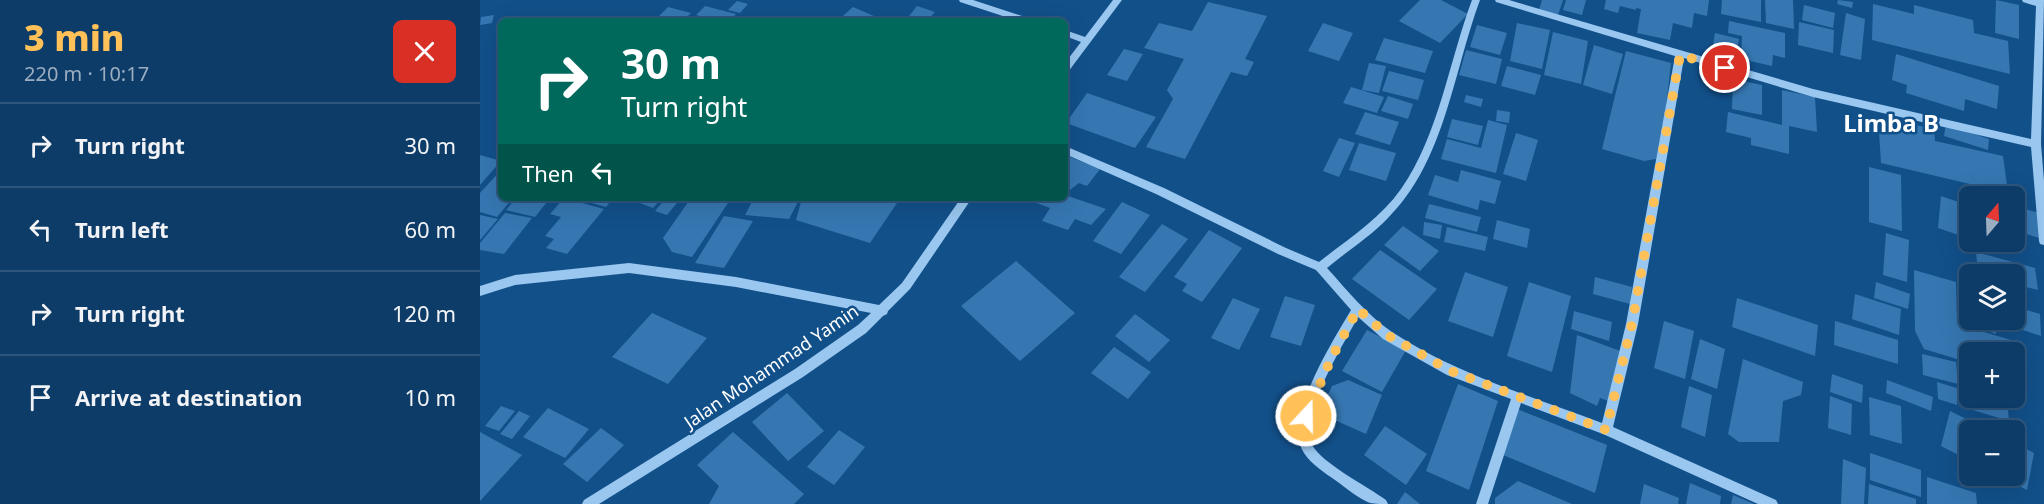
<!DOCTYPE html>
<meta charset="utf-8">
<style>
:root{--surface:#0e3c68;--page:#1c4771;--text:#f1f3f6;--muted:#9badc0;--line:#2e567c;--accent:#ffc158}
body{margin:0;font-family:"Noto Sans",sans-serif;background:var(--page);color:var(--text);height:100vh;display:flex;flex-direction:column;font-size:22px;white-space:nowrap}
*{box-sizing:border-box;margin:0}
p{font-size:20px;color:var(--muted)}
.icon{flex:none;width:33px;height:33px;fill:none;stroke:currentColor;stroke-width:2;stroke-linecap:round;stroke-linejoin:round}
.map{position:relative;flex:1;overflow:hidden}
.details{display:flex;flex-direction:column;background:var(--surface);width:480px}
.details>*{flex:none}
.top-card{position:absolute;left:18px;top:18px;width:570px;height:183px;border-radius:9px;box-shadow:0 6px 24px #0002,0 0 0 2px var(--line);background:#00695c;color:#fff;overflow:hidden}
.needle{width:39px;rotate:19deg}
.tools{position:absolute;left:1479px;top:186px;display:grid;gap:12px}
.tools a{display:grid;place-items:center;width:66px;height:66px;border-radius:9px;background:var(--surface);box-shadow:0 6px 24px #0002,0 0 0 2px var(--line);font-size:30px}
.pin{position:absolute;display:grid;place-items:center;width:51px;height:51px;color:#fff;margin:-26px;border:3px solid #fff;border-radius:50%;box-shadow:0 2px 6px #0007}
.me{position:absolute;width:66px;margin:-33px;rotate:21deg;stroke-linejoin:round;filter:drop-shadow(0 0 4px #0008)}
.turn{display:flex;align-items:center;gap:21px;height:126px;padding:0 24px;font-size:27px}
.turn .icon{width:78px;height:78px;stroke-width:2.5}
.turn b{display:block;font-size:42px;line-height:51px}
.then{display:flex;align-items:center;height:57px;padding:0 24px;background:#0003;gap:12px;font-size:22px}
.round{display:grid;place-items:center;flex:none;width:63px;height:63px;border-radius:9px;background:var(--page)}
.headline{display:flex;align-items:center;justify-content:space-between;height:102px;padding:0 24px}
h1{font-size:36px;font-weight:800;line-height:45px;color:var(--accent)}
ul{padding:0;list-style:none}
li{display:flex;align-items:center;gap:18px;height:84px;padding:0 24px;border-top:2px solid var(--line)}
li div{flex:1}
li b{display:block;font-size:22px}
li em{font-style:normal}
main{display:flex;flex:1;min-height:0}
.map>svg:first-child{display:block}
.building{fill:#3677b2}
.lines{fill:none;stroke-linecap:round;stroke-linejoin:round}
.minor{fill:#99c7f0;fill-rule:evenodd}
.route{stroke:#ffc158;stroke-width:10;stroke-dasharray:0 18}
.labels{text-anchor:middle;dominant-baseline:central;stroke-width:5;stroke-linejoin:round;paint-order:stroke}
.street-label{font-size:18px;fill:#fff;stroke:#12508a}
.district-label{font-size:24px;font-weight:bold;fill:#fff;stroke:#12508a}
</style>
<main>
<section class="details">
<div class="headline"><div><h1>3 min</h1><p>220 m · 10:17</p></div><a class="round" style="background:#d93025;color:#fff"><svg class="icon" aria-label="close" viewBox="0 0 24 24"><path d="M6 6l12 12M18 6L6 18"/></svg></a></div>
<ul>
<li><svg class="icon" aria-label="right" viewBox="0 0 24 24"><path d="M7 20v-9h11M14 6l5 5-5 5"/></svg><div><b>Turn right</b></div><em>30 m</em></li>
<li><svg class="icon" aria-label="left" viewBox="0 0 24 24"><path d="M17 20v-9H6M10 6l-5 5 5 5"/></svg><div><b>Turn left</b></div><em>60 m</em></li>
<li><svg class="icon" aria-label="right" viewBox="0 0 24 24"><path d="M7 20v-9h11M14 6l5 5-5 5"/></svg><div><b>Turn right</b></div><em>120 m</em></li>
<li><svg class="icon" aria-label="arrive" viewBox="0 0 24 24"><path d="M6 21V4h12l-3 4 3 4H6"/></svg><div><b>Arrive at destination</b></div><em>10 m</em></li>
</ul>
</section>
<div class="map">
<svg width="1564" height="504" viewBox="0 0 1564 504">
<rect width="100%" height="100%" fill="#12508a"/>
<path class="building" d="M940,0H961L988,14L960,43L919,21Z
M1062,0H1083L1078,15L1059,10Z
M1086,0H1106L1102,15L1083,10Z
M1126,0H1229L1227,16L1214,13L1212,28L1193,23L1190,40L1157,33L1161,9L1156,8V10L1140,6L1138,13L1124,9Z
M1242,0H1281V22L1241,14Z
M1285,0H1313L1314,29L1286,23Z
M1358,0L1373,2L1372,8L1357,4Z
M1516,0L1539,5V39L1515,33Z
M257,1L268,4L260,13L248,10Z
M728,2L787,16L765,59L774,62L767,76L751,72L705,159L666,147L693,99L687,90L704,59L664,48L679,23L712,31Z
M1393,4L1434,14V5L1493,20L1494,33L1528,41L1530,74L1392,40Z
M1324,5L1355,13L1353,28L1322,20Z
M225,6L256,14L250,21H239L216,15Z
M437,6L455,12L447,21H425Z
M188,7L211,13L203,21L176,19Z
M373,7L396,17L392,21H357Z
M1366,13L1385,19L1381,60L1360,55Z
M14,15L12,23L0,25L1,17Z
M1249,21L1305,33V58L1293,55L1292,66L1261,59L1262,36L1248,33Z
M1319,22L1354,30L1353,53L1318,45Z
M843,23L873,33L859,61L828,51Z
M1037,23L1070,30L1062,69L1030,61Z
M997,25L1027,33L1020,55L990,47Z
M1073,32L1108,41L1101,84L1064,75Z
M1235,33L1259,39L1255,63L1231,57Z
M904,38L953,51L945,73L895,60Z
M1114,45L1143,54L1132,94L1103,85Z
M644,49L663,54L647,81L627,75Z
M986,50L1022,59L1016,84L979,75Z
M1146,51L1191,63L1185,116L1176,159L1164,161L1122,149Z
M1416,54L1519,86L1517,109L1485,99L1484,111L1426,93L1427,85L1412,80Z
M889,63L906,66L899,93L882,90Z
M1027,66L1061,75L1055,95L1021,86Z
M909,71L944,80L938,100L902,91Z
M1253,79L1282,85V115L1252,109Z
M871,87L904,97L897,113L863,103Z
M1302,90L1335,97L1337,132L1309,126V154L1271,145V138L1246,132L1248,112L1302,125Z
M607,93L676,117L655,148L586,123Z
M986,95L1003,99L1001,107L984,102Z
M908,96L933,104L928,119L901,111Z
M1017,110L1030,112L1029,123L1016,121Z
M885,112L919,122L910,145L875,134Z
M1398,117L1454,129L1455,141L1523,156L1528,193L1401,163Z
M972,119L1003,126L998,145L967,137Z
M1008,120L1027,125L1016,173L961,159L967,139L1001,148Z
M1466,124L1509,139L1508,150L1464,136Z
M1036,133L1058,140L1046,181L1023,174Z
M859,138L875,143L859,177L843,171Z
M879,143L916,153L906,181L869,170Z
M0,155L21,161L0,185Z
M585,155L620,169L607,186L599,183L590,190L585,188Z
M1389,167L1421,175L1422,231L1389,222Z
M21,170V198H33L17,217L0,212V193Z
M981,170L1021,181L1015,204L1000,200L998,210L948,195L955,175L978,182Z
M585,195L626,209L611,225L595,219L588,230L562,221L570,208L551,201L553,198H585Z
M1461,196L1490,206V239L1458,228Z
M36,198H70L55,217L26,210Z
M84,198L124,209L87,254L66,248L74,239L65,236L81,217L70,214Z
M94,198H133L126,207Z
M161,198H182L173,208L157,202Z
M186,198H201L187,215L175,211Z
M211,198H226L248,203L212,257L192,252L183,238Z
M274,198H320L309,219L265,215Z
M322,198H400L417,203L390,243L316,220Z
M642,202L670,215L641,254L613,241Z
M949,204L1001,217L997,232L945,218Z
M1534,206L1559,213V238L1534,230Z
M25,213L52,218L24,254L0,250V243Z
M0,215L18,219L0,240Z
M244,216L273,221L244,268L215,263Z
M1017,220L1050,229L1047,248L1013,239Z
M944,222L962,225L960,239L943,235Z
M682,224L708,239L665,292L639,277Z
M923,226L959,251L940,271L904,245Z
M967,227L1008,237L1005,251L964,242Z
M729,230L762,248L722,302L702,291L707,284L694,277Z
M1406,233L1429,240L1427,282L1403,275Z
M1497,242H1520V250Z
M900,250L957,289L929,320L872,279Z
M1496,252L1555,268L1558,290L1534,284V274L1498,273Z
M536,261L595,313L540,361L481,306Z
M1434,270L1476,282L1477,324L1531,340L1532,352H1490V363L1444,349L1435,331Z
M985,272L1028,287L1013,337L968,321Z
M1482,273L1490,276V320H1516V334L1480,322Z
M1115,277L1152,287L1150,304L1113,294Z
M1049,282L1091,296L1072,372L1027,356Z
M1396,282L1430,294L1428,309L1394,298Z
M1375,294L1421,309L1419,335L1372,319Z
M805,296L835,305L821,346L790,337Z
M753,298L780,309L759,350L731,338Z
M1257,298L1338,325L1335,356L1252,327Z
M1534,306L1560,314L1561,336L1519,322V320H1534Z
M1094,311L1132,322L1129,341L1091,329Z
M172,313L227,338L188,384L132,357Z
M655,314L690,340L669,362L635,336Z
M1184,321L1214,331L1205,379L1174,368Z
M1355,321L1418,340V364L1354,345Z
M887,330L926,350L902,392L862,371Z
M1097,335L1143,352L1131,402L1120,398L1117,406L1090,393Z
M1220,339L1245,349L1237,389L1211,379Z
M634,347L671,372L648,399L611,373Z
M1442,354L1476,362L1478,384L1443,375Z
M1263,359L1323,382L1321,395L1303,401L1299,442H1259L1248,434Z
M1484,366L1490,368V384L1485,383Z
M1352,374L1383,385L1382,403L1350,392Z
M868,380L902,395L886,434L839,413L852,386Z
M1407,380L1453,397L1451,411L1406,393Z
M1457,382L1477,388V405L1458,399Z
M978,384L1018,401L989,490L946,471Z
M1209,386L1232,395L1225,437L1201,427Z
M1485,387L1490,389V398H1518L1527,400L1529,421L1486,408Z
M307,393L344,431L308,461L272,422Z
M1350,396L1372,404L1371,435L1348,428Z
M1389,397L1421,406L1422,444L1390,435Z
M21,406L35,411L19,431L5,426Z
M68,408L109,429L85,458L43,437Z
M1037,409L1127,445L1115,493L1023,455Z
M39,411L50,416L32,439L20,434Z
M1470,411L1509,430H1490V461L1461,446Z
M905,426L947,454L926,485L884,455Z
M121,428L144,445L107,482L83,464Z
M359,430L385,447L354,485L327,467Z
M0,432L42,455L0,501Z
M253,432L324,494L314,504H229L239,486L217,465Z
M1534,443L1554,453L1547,490L1519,476H1534Z
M1390,453L1441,470V497L1390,480Z
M1363,459L1386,468L1384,504H1361Z
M1447,477L1496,493L1497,504H1447Z
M1038,481L1092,504H1015V498Z
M1210,483L1241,496L1240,504H1206Z
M1164,484L1199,498L1198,504H1160Z
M1389,484L1436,499V504H1388Z
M925,492L940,504H917Z
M1253,495L1274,504H1251Z"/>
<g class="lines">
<path class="minor" d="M479,0H493L551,19L552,21H538L480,2Z
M633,0H642L588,72L585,73V63L601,42L585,36V30L605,37Z
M992,0H1000C973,73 965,161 908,218C890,237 867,251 847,268C867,290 887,315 912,332C976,374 1051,396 1122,423L1146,324L1195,56L1016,2L1015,0H1029L1333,89L1551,139L1556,6L1543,2L1542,0H1564L1561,144L1564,181V245L1560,244L1559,241L1551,147L1333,97L1204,58L1158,324L1133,427L1296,500L1298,504H1278L1123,434L1041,403L1008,504H996L1031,399L967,375L903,339L878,317C865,342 817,418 832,445C843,464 887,486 906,500L908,504C903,504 895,504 890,503C878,498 866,488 855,480C845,473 831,464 824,453C802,420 853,341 871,310L836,270L798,254L676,194L585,154V146L684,188L806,248L839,262C868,239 900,219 921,189C959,135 969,61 992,0Z
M481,198H492L430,289L408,311L407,314L403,316L386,333L323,377L119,504H102L104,500L315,369L378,325L391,313L256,287L149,273L35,285L0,296V286L35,275L149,263L256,277L399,305L422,283Z"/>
</g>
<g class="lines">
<path class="route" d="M826,416L852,357L878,309L907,335L971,371L1126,430L1152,324L1200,55L1245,68"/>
</g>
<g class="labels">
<g class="street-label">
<text transform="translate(291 366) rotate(-34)">Jalan Mohammad Yamin</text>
</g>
<g class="district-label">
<text x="1411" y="122">Limba B</text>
</g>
</g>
</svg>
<div class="tools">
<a><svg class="needle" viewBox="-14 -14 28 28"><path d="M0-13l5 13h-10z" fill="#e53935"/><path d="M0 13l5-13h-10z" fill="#9badc0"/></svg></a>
<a><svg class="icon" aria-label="layers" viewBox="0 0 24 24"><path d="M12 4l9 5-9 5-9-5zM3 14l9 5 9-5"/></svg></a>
<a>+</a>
<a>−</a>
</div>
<div class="pin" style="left:1245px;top:68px;background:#d93025"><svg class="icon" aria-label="arrive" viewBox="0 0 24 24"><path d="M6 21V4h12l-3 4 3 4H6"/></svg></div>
<svg class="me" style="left:826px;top:416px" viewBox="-20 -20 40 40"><circle r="17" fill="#ffc158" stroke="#fff" stroke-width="3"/><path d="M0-11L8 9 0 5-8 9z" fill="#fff"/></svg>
<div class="top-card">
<div class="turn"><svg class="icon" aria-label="right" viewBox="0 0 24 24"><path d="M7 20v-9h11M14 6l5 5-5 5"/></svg><div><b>30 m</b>Turn right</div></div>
<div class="then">Then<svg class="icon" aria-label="left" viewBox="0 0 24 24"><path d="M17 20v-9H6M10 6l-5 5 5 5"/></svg></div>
</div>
</div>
</main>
